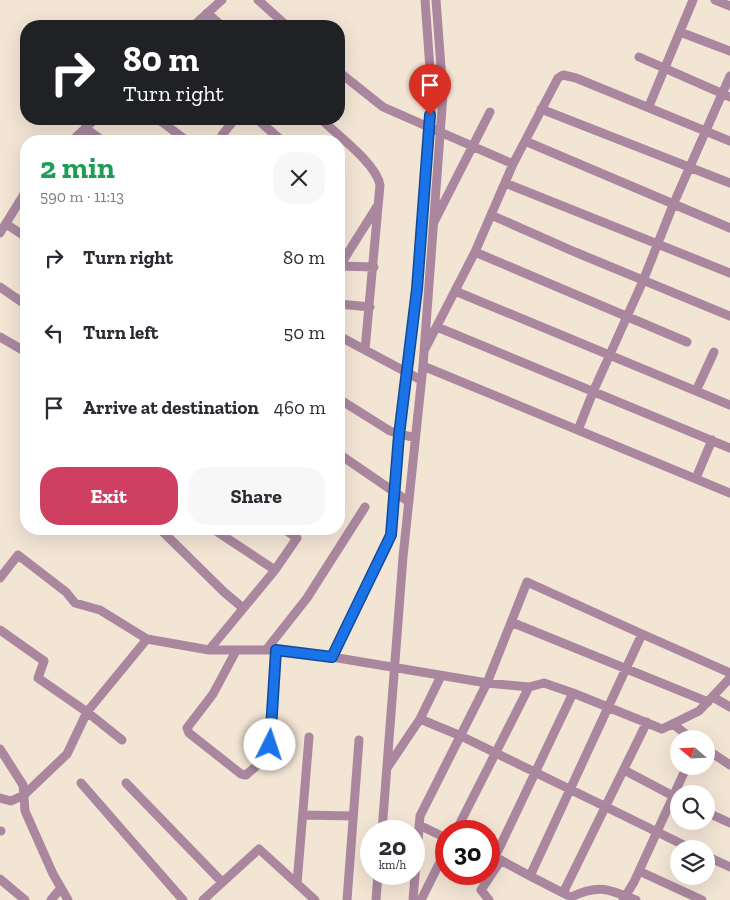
<!DOCTYPE html>
<meta charset="utf-8">
<style>
:root{--surface:#fff;--page:#f7f7f7;--text:#2b2b33;--muted:#7c7c81;--accent:#cf3f61}
body{margin:0;font-family:"Zilla Slab",serif;background:var(--page);color:var(--text);height:100vh;display:flex;flex-direction:column;font-size:19px;white-space:nowrap}
*{box-sizing:border-box;margin:0}
p{font-size:16px;color:var(--muted)}
.icon{flex:none;width:28px;height:28px;fill:none;stroke:currentColor;stroke-width:2;stroke-linecap:round;stroke-linejoin:round}
.map{position:relative;flex:1;overflow:hidden}
.drawer{position:absolute;left:20px;top:135px;width:325px;height:400px;display:flex;flex-direction:column;background:var(--surface);border-radius:20px;box-shadow:0 5px 20px #0002}
.drawer>*{flex:none}
.banner{position:absolute;left:20px;top:20px;width:325px;height:105px;border-radius:20px;box-shadow:0 5px 20px #0002;background:#202124;color:#fff;overflow:hidden}
.needle{width:32px;rotate:289deg}
.tools{position:absolute;left:670px;top:730px;display:grid;gap:10px}
.tools a{display:grid;place-items:center;width:45px;height:45px;border-radius:50%;background:var(--surface);box-shadow:0 5px 20px #0002;font-size:25px}
.speed{position:absolute;left:360px;top:820px;display:flex;gap:10px;font-size:25px;font-weight:700;text-align:center}
.speed>*{display:grid;place-content:center;width:65px;height:65px;border-radius:50%;background:var(--surface);box-shadow:0 5px 20px #0002;line-height:1}
.speed small{font-size:12px;font-weight:400}
.speed .limit{border:8px solid #d22;background:#fff;color:#111}
.pin{position:absolute;display:grid;place-items:center;width:42px;height:42px;color:#fff;margin:-51px -21px;border-radius:50% 50% 50% 0;rotate:-45deg;box-shadow:0 0 5px #0007}
.pin .icon{rotate:45deg}
.me{position:absolute;width:55px;margin:-28px;rotate:4deg;stroke-linejoin:round;filter:drop-shadow(0 0 4px #0008)}
.turn{display:flex;align-items:center;gap:18px;height:105px;padding:0 20px;font-size:22px}
.turn .icon{width:65px;height:65px;stroke-width:2.5}
.turn b{display:block;font-size:35px;line-height:42px}
.round{display:grid;place-items:center;flex:none;width:52px;height:52px;border-radius:20px;background:var(--page)}
.summary{display:flex;align-items:center;justify-content:space-between;height:85px;padding:0 20px}
h1{font-size:30px;font-weight:700;line-height:38px;color:#1e9e55}
.cta{display:flex;gap:10px;margin-top:auto;padding:10px 20px}
.cta a{flex:1;height:58px;border-radius:20px;background:var(--accent);color:#fff;font-size:20px;font-weight:700;line-height:58px;text-align:center}
.cta a+a{background:var(--page);color:var(--text)}
ul{padding:0;list-style:none}
li{display:flex;align-items:center;gap:15px;height:75px;padding:0 20px}
li div{flex:1}
li b{display:block;font-size:19px}
li em{font-style:normal}
.map>svg:first-child{display:block}
.lines{fill:none;stroke-linecap:round;stroke-linejoin:round}
.street{stroke:#aa879f;stroke-width:9}
.route-casing{stroke:#114b97;stroke-width:12}
.route{stroke:#1a73e8;stroke-width:9}
</style>
<div class="map">
<svg width="730" height="900" viewBox="0 0 730 900">
<rect width="100%" height="100%" fill="#f3e5d4"/>
<g class="lines">
<path class="street" d="M258,0L287,26
M715,0L730,6
M207,13L222,26
M193,26L222,0
M680,32L730,51
M639,57L730,97
M339,72L383,107L513,164
M649,106L693,0
M541,109L730,183
M158,119L187,141
M257,119L282,141
M321,119C337,135 376,163 380,185L365,350
M85,128L103,141
M222,135L235,119
M72,141L95,119
M525,141L730,228
M505,183L730,273
M491,215L575,252L730,316
M434,222L490,112
M6,224L26,237
M0,233L26,191
M475,252L687,342
M339,266L374,267
M339,267L378,205
M0,287L26,305
M455,291L730,405
M339,304L370,307
M437,327L730,448
M339,336L421,380
M0,337L26,352
M425,349L475,252L513,164L558,78L563,75L576,78L730,141
M423,366L730,493
M696,391L714,352
M339,399L390,431L415,438
M578,430L593,392L643,281L673,205L730,76
M339,454L409,502
M696,478L712,440
M160,529L224,592L243,608
M213,529L275,570
M284,529L297,538L275,570L209,650H276L332,657L487,683L420,816L413,900
M0,578L18,555L66,592L75,603L100,610L147,639
M511,622L708,702
M0,630L44,661L38,678L87,712L147,639L209,650
M642,634L730,673
M266,650L307,598L365,507
M236,651L213,694L187,728L189,733L241,774L246,775L261,762L269,745L276,650
M332,657L388,545L392,527L399,435L417,289L431,115V83L425,0
M573,693L662,729L699,711L730,678
M713,697L730,707
M420,719L461,736L692,849
M673,724L692,739
M0,749L23,785L25,811L53,874L68,900
M706,749L730,765
M387,768L420,719L441,676
M624,770L679,799
M81,783L183,900
M126,783L222,882
M0,798L11,801L24,795L67,754L87,712L122,740
M706,812L730,823
M303,815L353,816
M419,825L446,838
M0,831H1
M382,831L403,557L423,366L443,94L436,0
M456,831L529,687L487,683L527,582L642,634L530,876L495,857
M489,854L495,857L573,693L544,683L529,687
M706,856L730,867
M639,871L702,900
M530,876L567,895
M0,879L25,900
M297,884L309,737
M563,893L647,722
M571,897C599,884 609,889 636,900
M51,900L61,888
M203,900L259,849L315,900
M347,900L359,740
M376,900L378,874
M421,900L446,850
M489,900L481,890L501,860
M623,900L634,882L687,766"/>
</g>
<g class="lines">
<g class="route-casing">
<path id="route" d="M270,745L276,650L332,657L391,535L399,435L417,289L430,115"/>
</g>
<use href="#route" class="route"/>
</g>
</svg>
<div class="tools">
<a><svg class="needle" viewBox="-14 -14 28 28"><path d="M0-13l5 13h-10z" fill="#e53935"/><path d="M0 13l5-13h-10z" fill="#7c7c81"/></svg></a>
<a><svg class="icon" aria-label="search" viewBox="0 0 24 24"><circle cx="10" cy="10" r="6"/><path d="M15 15l6 6"/></svg></a>
<a><svg class="icon" aria-label="layers" viewBox="0 0 24 24"><path d="M12 4l9 5-9 5-9-5zM3 14l9 5 9-5"/></svg></a>
</div>
<div class="speed"><div>20<small>km/h</small></div><div class="limit">30</div></div>
<div class="pin" style="left:430px;top:115px;background:#d93025"><svg class="icon" aria-label="arrive" viewBox="0 0 24 24"><path d="M6 21V4h12l-3 4 3 4H6"/></svg></div>
<svg class="me" style="left:270px;top:745px" viewBox="-20 -20 40 40"><circle r="19" fill="#fff"/><path d="M0-13L10 11 0 6-10 11z" fill="#1a73e8"/></svg>
<div class="banner">
<div class="turn"><svg class="icon" aria-label="right" viewBox="0 0 24 24"><path d="M7 20v-9h11M14 6l5 5-5 5"/></svg><div><b>80 m</b>Turn right</div></div>
</div>
<section class="drawer">
<div class="summary"><div><h1>2 min</h1><p>590 m · 11:13</p></div><a class="round"><svg class="icon" aria-label="close" viewBox="0 0 24 24"><path d="M6 6l12 12M18 6L6 18"/></svg></a></div>
<ul>
<li><svg class="icon" aria-label="right" viewBox="0 0 24 24"><path d="M7 20v-9h11M14 6l5 5-5 5"/></svg><div><b>Turn right</b></div><em>80 m</em></li>
<li><svg class="icon" aria-label="left" viewBox="0 0 24 24"><path d="M17 20v-9H6M10 6l-5 5 5 5"/></svg><div><b>Turn left</b></div><em>50 m</em></li>
<li><svg class="icon" aria-label="arrive" viewBox="0 0 24 24"><path d="M6 21V4h12l-3 4 3 4H6"/></svg><div><b>Arrive at destination</b></div><em>460 m</em></li>
</ul>
<div class="cta"><a>Exit</a><a>Share</a></div>
</section>
</div>
